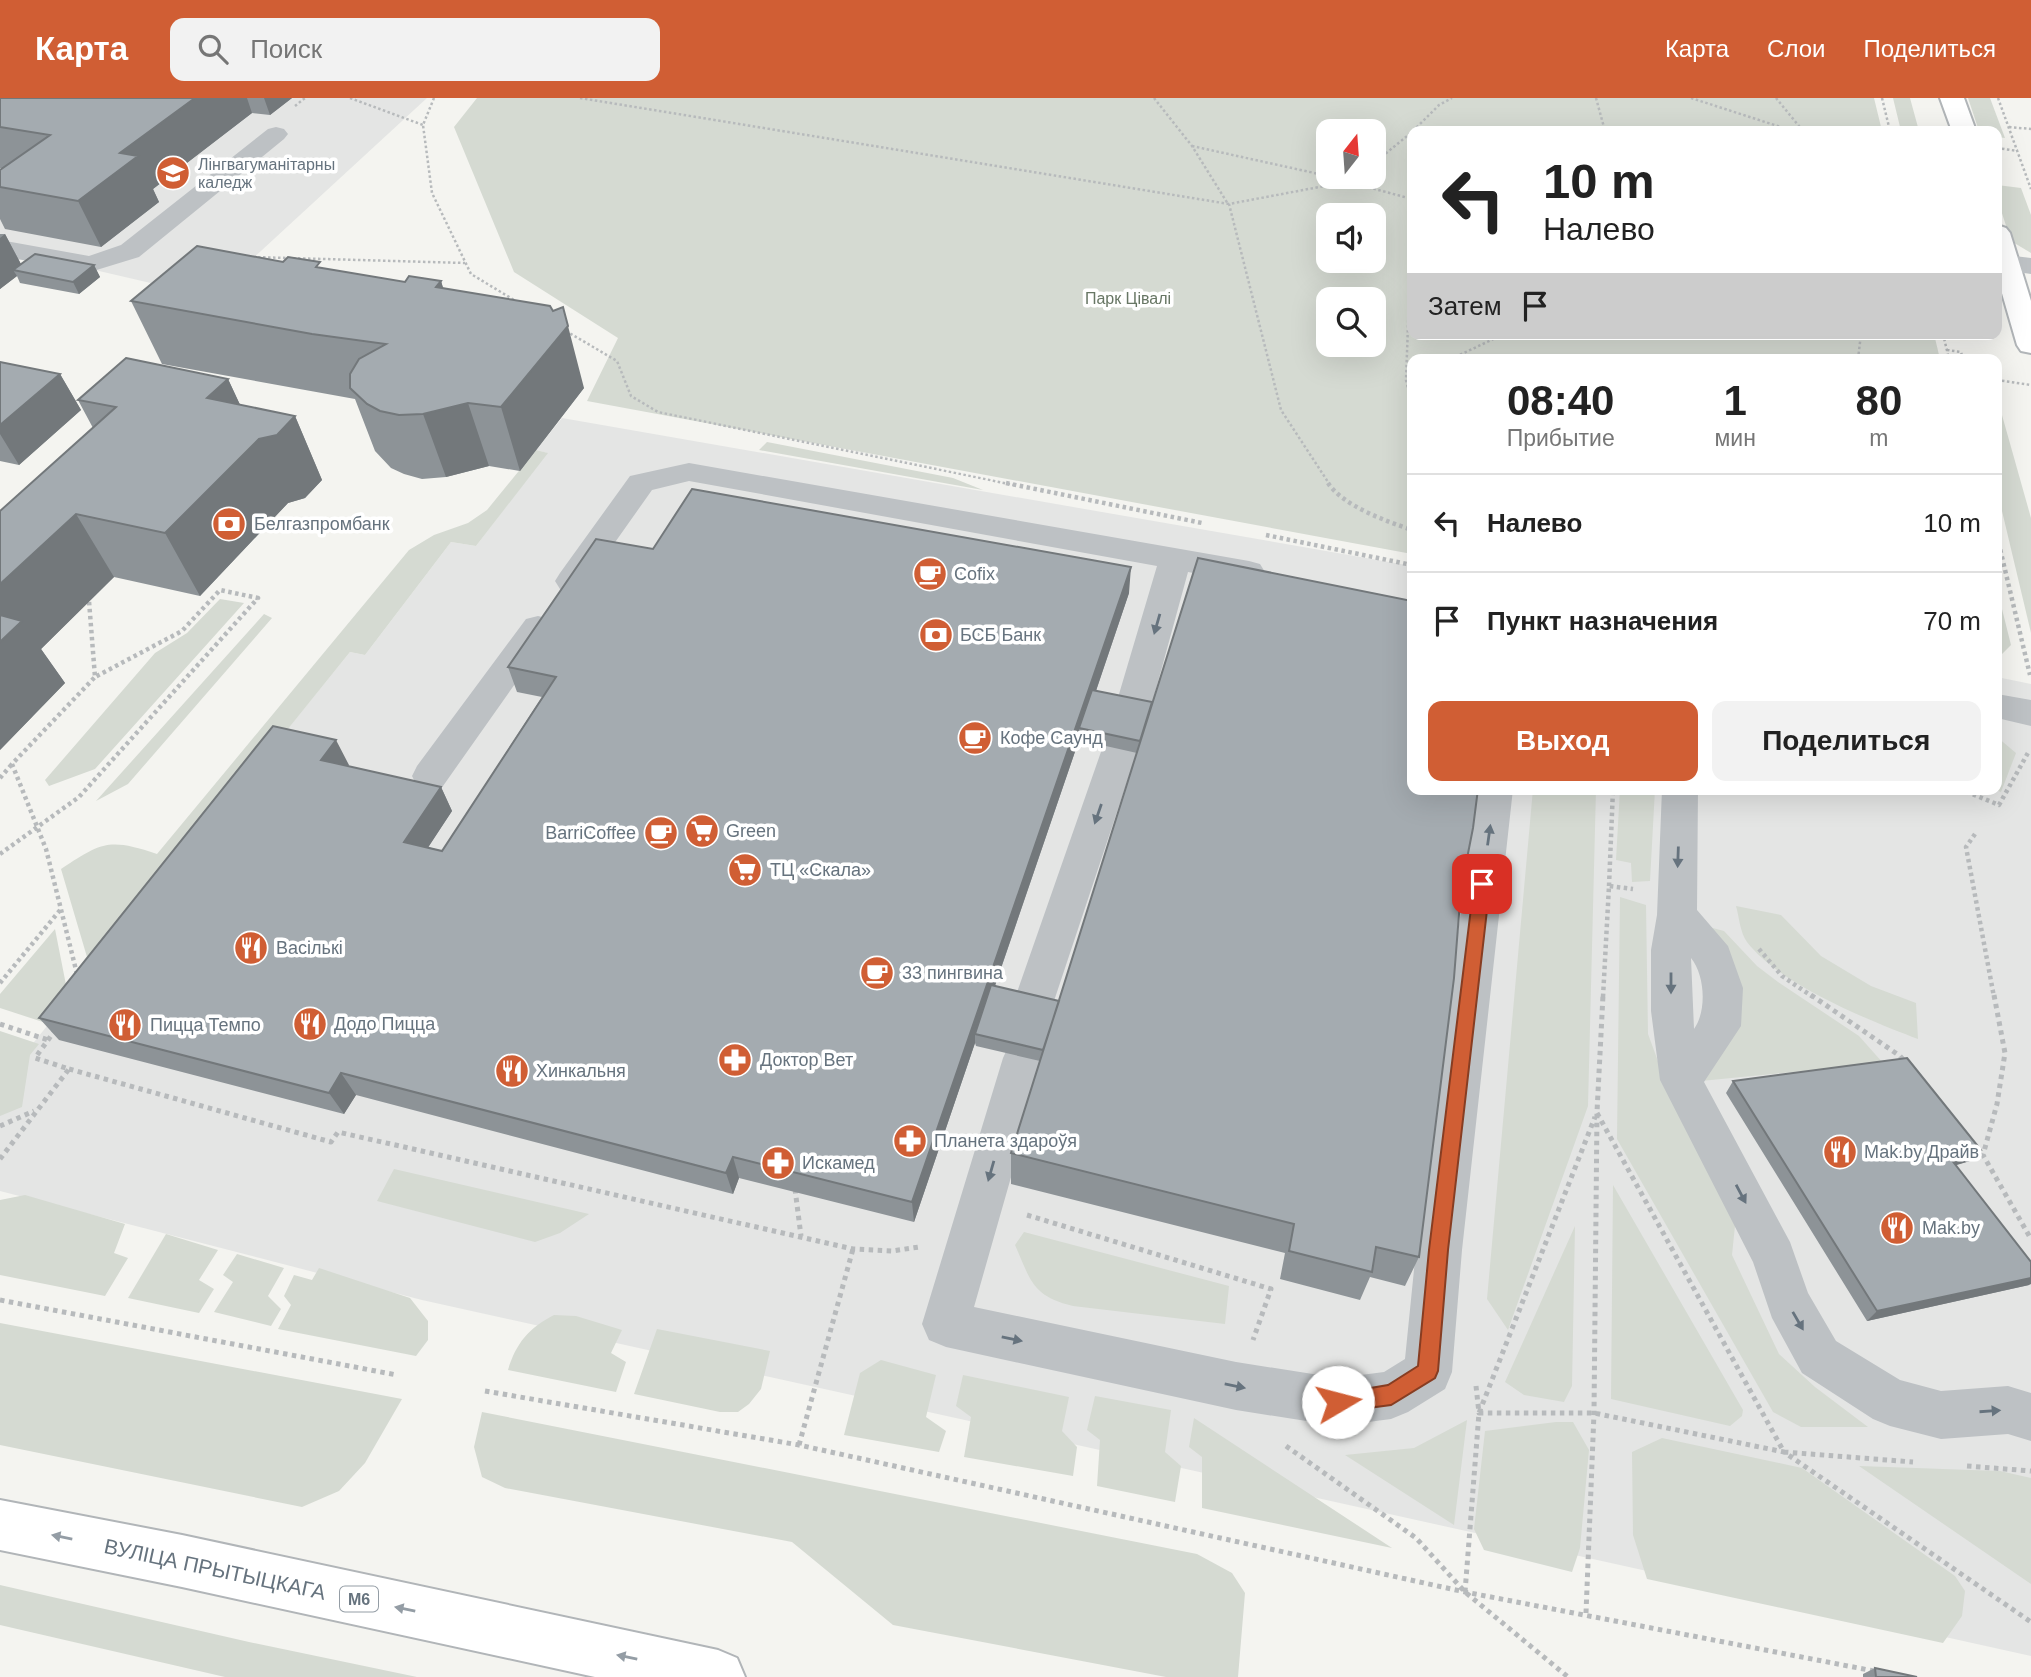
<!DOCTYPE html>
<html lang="ru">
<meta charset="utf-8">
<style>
:root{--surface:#fff;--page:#f2f2f2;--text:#222;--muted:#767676;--line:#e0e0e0;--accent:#d05e34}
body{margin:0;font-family:Helvetica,sans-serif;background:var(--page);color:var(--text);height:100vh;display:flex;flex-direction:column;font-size:26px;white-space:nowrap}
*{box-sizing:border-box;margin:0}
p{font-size:23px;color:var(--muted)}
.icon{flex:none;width:38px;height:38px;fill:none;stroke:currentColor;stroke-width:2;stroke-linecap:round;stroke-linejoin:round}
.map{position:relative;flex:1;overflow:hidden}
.side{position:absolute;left:1407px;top:256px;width:595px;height:441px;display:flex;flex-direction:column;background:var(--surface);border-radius:14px;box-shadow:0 7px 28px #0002}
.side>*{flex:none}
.top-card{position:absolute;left:1407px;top:28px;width:595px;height:214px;border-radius:14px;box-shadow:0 7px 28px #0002;background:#fff;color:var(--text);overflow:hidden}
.needle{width:46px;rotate:17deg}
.buttons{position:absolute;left:1316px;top:21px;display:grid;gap:14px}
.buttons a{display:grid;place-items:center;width:70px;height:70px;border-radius:14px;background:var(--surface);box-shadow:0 7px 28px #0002;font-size:35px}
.pin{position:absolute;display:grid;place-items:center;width:60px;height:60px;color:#fff;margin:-30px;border-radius:14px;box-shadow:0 4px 10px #0006}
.me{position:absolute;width:77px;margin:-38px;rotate:82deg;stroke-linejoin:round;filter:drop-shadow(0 0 5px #0008)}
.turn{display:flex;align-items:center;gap:24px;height:147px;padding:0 21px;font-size:32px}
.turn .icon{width:91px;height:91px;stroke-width:2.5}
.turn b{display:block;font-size:49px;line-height:60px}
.then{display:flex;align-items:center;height:66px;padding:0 21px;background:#0003;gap:14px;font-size:26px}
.eta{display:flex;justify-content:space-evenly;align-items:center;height:119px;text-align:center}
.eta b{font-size:42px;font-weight:800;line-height:49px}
.cta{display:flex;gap:14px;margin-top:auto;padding:14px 21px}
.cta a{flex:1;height:80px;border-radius:14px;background:var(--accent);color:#fff;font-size:28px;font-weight:800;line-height:80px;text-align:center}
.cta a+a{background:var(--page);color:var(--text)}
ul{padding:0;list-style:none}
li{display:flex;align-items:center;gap:21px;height:98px;padding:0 21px;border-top:2px solid var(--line)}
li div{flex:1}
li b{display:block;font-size:26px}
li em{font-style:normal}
header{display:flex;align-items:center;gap:42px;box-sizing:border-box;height:98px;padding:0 35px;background:var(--accent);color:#fff}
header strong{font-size:33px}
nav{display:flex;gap:38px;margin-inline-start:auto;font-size:24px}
.search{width:490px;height:63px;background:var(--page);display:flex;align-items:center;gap:18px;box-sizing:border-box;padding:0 24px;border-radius:14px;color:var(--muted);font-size:26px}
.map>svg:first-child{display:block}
.built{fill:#e4e5e4}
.green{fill:#d5dad2;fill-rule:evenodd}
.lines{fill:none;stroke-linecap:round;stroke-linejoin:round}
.major-casing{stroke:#b1b5b8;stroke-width:4}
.path-far2{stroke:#b7babc;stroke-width:2.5;stroke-dasharray:2.5 2.5;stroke-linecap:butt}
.path-far1{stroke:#b7babc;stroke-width:4.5;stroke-dasharray:3.5 3.5;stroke-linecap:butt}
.path{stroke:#b7babc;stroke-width:5;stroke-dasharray:4.5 4.5;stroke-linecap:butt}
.minor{fill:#bdc1c4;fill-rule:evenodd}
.major{fill:#fff;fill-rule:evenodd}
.wall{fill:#8d9397;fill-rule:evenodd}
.shaded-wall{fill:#73787b}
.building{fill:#a4abb0;stroke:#73787b;stroke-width:2}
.oneway{fill:#66737e}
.oneway2{fill:#949da5}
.route{fill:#d05e34;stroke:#873d22;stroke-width:2}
.labels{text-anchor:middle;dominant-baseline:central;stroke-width:7;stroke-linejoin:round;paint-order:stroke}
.far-poi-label{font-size:16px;fill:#66737e;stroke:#fff;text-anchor:start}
.far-park-label{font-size:16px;fill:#677664;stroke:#fff}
.shield{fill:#fff;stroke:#949da5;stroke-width:2}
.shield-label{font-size:16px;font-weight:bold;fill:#66737e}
.poi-label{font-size:18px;fill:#66737e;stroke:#fff;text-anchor:start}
.near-street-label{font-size:21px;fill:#66737e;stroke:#fff}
</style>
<header>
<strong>Карта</strong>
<div class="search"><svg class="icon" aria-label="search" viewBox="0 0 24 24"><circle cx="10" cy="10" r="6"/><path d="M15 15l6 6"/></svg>Поиск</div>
<nav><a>Карта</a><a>Слои</a><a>Поделиться</a></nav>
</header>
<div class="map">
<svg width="2031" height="1579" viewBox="0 0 2031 1579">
<rect width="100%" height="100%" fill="#f4f4f0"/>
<path class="built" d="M0,0H427L211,199L0,150Z
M562,320L1412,468V691H1997V579L2031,586V1558L422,1202L0,1093V1003L13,970L350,554L365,557L451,444L476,448L547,355L536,352Z"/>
<path class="green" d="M477,0H1874L1882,33H1412V236H1934L1940,261H1412V456L587,303L618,240L514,174L454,29ZM1328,33H1374V79H1328ZM1374,117V163H1328V117ZM1328,201H1374V247H1328Z
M1893,0H1910L1919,33H1901Z
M1968,0H1990L2005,40L1997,39V33H1979Z
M1997,87L2021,90L2031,117V155L2011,143L1997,100Z
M1997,308L2000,310L2031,420V535L1997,392Z
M767,344L953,380L983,392L759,352Z
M536,352L548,355L476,448L451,444L365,557L350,554L113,848L87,859L61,771C102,744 109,740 157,756L409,452L434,437L468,425L487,412Z
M1997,491L2011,547L1997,561Z
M220,501L244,505L95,671L49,688L45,682L155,555L187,535Z
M264,516L272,520L128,686L96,703Z
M1997,639L2016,655L2001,694L1993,691H1997Z
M1533,691H1596L1588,1008L1508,1232L1487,1201Z
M1620,691H1655L1650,783L1632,784L1631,765L1616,762Z
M1620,799L1646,807L1648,936L1666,985L1736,1118L1732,1157L1779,1256L1815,1289L1868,1329H1801L1773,1314L1617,1041Z
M1736,808L1781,817L1821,858L1871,888L1916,905L1918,941C1868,922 1780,887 1747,844C1740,835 1739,818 1736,808Z
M1709,829L1724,833L1757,868L1778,884L1859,938L1883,965L1701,983Z
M55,831L69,902L49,926L0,910V896Z
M0,933L39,946L30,957L22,1009L0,1018Z
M394,1071L589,1116L560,1135L535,1144L377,1103Z
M1613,1087L1743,1312L1742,1318L1730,1328L1611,1301Z
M25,1097L125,1126L114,1155L128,1160L105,1198L0,1177V1102Z
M1575,1128L1572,1288L1564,1304L1524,1297L1505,1284Z
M1024,1134L1229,1188L1225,1226L1073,1208C1032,1198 1031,1183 1015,1147Z
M166,1136L218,1152L199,1182L214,1191L199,1215L128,1200Z
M237,1156L284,1170L268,1198L281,1211L271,1228L214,1214L233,1184L223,1177Z
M319,1170L410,1200L428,1223V1242L416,1258L278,1231L291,1207L284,1198L294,1177L312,1182Z
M554,1217L576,1218L622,1232L611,1255L626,1264L616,1294L508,1272C516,1245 529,1230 554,1217Z
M0,1225L402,1301L365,1365L339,1393L302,1409L0,1347Z
M657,1231L770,1253L761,1291L749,1306L738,1314H720L634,1296Z
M881,1262L936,1277L926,1319L946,1333L939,1354L844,1337L860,1275Z
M963,1277L1069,1299L1062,1333L1077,1349L1073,1378L964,1359L971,1319L956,1308Z
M1095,1298L1171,1312L1165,1354L1181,1368L1175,1404L1097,1388L1100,1342L1087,1332Z
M482,1314L1197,1456L1232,1475L1245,1495L1238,1579H1166L893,1527L792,1444L505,1390L482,1379L474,1349Z
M1194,1320L1392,1450L1202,1410V1359L1189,1349Z
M1467,1322L1454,1427L1345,1357L1414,1350Z
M1556,1324H1573L1589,1352L1580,1450L1572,1474L1484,1452L1474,1431L1485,1333Z
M1662,1340L1802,1370L1955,1478L1965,1493L1962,1518L1943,1545L1647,1481L1633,1437L1632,1354Z
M1859,1368L2000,1373L2031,1380V1486Z
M0,1487L249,1544L417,1579H225L0,1527Z"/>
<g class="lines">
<g class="major-casing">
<path id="major" d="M1940,0H1964L1976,33H1952Z
M1997,127L2006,130L2010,135L2031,203V255L2021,253L2017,247L1997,178Z
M0,1402L182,1437L718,1552L737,1560L745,1579H595L182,1489L0,1452Z"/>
</g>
<path class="path-far2" d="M350,0L423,27
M434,0L423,27L432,95L471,176L519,205
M580,0L1229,106
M1154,0L1192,48L1228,106
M1596,0L1605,33
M1691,0L1793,33
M1776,0L1803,33
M1882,0L1890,33
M1998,0L2031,91
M295,8L305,0
M2009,29L2031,31
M1413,33L1439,7L1452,0
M1192,48L1328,78
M1997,50L2018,53
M1374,65L1412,34
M1330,79L1412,101
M1412,117L1406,282L1412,308
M253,159L465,165
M566,233L617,263L631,298L658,314L1014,387
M1943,236L1949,261
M1947,252L1961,254L1963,261
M1451,261L1504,236
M1858,261L1861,236
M1997,282L2031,287
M1330,387L1281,312L1229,106L1351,83L1356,79"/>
<path class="path-far1" d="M1006,385L1202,425
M1328,385C1343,408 1386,423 1412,432
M1266,437L1412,467
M1997,438L2030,577
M0,680L12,666
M1960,691L1999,707L2029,653
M1975,736L1966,749L1994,899
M0,756L79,699L258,500L220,492L182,533L95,579L89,503
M1609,788L1613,691
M1759,851L1782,878L1813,899
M77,876L46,751L12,666L95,579
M0,885L61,811
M1603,899L1609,788L1633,791"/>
<path class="path" d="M1811,897L1900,958L1906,965
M1994,897L2005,955L1997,1006L1983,1057L2031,1141
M0,926L48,942
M69,971L331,1044L338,1034L853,1151L892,1153L919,1149
M1597,1015L1784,1354L1913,1364
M0,1028L34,1013
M0,1061L69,971L35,960L56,931
M795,1091L801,1138
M1027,1117L1271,1191L1253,1242
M0,1202L397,1277
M1476,1288L1479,1315H1594L1784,1354L2031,1524
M485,1293L799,1347L1465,1494L1874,1573
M799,1347L853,1151
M1286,1348L1416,1440L1465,1494L1568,1579
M1967,1368L2031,1373
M1465,1494L1479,1315L1595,1019
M1586,1515L1594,1315L1597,1014L1603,897"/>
<path class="minor" d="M276,29L284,31L288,36L284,41L139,159L90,174L0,158V142L89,158L121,147L268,31Z
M2006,157L2031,160V176L1997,171V159Z
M689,365L1249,463L1260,466L1265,474L1260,482L1249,485L1188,474L1150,613L1144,622L1132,626L1120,622L1114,613L1157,468L689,383L652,392L582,491L571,494L560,491L555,483L560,475L630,378Z
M538,518L550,521L555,529L443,688L430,691L417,688L412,678L417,668L526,521Z
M1997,596L2031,602V628L1997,620Z
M1120,638L1133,642L1138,651L1054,903L1048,915L1034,920L1020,915L1014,903L1102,651L1107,642Z
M1477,691H1513L1462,1152L1452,1274L1445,1291L1408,1314L1391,1321L1338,1328L1236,1312L946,1249L929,1242L922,1226L1003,960L1009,947L1024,942L1039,947L1045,960L974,1209L1236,1264L1338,1280L1384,1274L1405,1261L1416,1152Z
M1662,691H1698L1697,812L1728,848L1743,890L1741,928L1704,984L1790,1144L1808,1195L1836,1243L1900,1282L1941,1293L2008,1288L2031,1295V1343L2008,1336L1941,1341L1890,1328L1873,1321L1802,1275L1772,1220L1753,1164L1660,982L1651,913V852L1657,817ZM1691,860C1705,877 1707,913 1694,931Z"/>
<use href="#major" class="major"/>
</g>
<path class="wall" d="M0,0H292L270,17L252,15L153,91L159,104L101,149L5,131L0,121V72L3,70H0Z
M0,136H5L21,166L94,167L100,179L79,196L20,185L17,178L0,191Z
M322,170L405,184L441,183L443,191L584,290L520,373L489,368L446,379L422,381L404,376L391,370L375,353L355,301L162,266L131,203Z
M0,264L60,276L81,312L19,367L0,363Z
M228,281L240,307L295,318L322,382L305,400L288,405L200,498L114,479L41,551L65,585L0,652L93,330L78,302Z
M653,451L1129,495L1096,593L1461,791L1419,1159L1405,1188L1370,1179L1360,1202L1280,1181L1285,1155L1011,1086V1055L1040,963L976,948L975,945L914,1124L739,1080L733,1096L356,997L344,1016L59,942L39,920L349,667L348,668L441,689L452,713L428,749L442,753L542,599L517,594L508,569ZM1079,642L1137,655L1059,903L995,888Z
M1733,983L1970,1063L1955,1067L2029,1187L1867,1223L1726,995Z
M1875,1570L1917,1579H1863V1576Z"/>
<path class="shaded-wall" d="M195,0H247L252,15L153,91L159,104L101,149L78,103L120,55Z
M264,0H292L270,17Z
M5,136L24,172H13L17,178L0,191V140Z
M94,167L100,179L79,196L73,184Z
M441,183L461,246L436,189Z
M568,228L584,290L520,373L501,309Z
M60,276L81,312L19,367L0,336V327Z
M228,281L257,343L295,318L322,382L305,400L288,405L200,498L165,435L207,300Z
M468,305L489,368L446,379L423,316Z
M76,416L114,479L41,551L65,585L0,652V486Z
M1131,469L1129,495L1083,631L1079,630V642L978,937L975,936V945L914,1124L912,1104Z
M336,642L349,667L334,687L321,662Z
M441,689L452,713L416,768L404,744Z
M341,975L356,997L344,1016L329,995Z
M1981,1052L1970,1063L1940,1072L1951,1061Z
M733,1059L739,1080L733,1096L726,1075Z
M2031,1180V1186L2029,1187L1867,1223L1877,1213Z"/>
<path class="building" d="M0,0H195L120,55L138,58L78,103L0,89V72L50,37L0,29Z
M197,148L283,164L288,159L320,164L316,169L405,184L409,178L441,183L436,189L550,208L553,213L563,209L568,228L501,309L468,305L423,316L399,317L380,313L367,306L350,290V276L359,261L386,246L312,236L131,203Z
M35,156L94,167L73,184L13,172Z
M126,260L228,281L207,300L295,318L277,337L259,341L165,435L76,416L0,486V413L116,309L78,302Z
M0,264L60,276L0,327Z
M692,391L1131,469L912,1104L733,1059L726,1075L341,975L329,995L39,920L273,628L336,642L321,662L441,689L404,744L442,753L556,579L508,569L596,441L653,451Z
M1198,460L1412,503V691H1478L1473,730L1461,791L1454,880L1419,1159L1376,1149L1372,1174L1289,1153L1294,1126L1011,1055Z
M0,517L22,523L0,544Z
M1092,592L1152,604L1140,643L1079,630Z
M991,887L1059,903L1043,952L975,936Z
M1907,960L1981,1052L1951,1061L2031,1164V1180L1877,1213L1733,983Z
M1875,1570L1917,1579H1876Z"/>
<defs><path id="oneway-solid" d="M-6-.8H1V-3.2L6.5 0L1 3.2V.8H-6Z" transform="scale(1.75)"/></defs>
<g class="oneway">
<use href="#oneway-solid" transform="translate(1157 526) rotate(106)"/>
<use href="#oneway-solid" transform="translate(1098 716) rotate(109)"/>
<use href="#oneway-solid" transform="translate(1489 737) rotate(-82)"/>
<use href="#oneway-solid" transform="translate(1678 759) rotate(92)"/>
<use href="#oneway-solid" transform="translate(1671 885) rotate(90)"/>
<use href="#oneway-solid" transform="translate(991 1073) rotate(106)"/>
<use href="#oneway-solid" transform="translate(1741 1096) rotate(62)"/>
<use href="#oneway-solid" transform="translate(1798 1223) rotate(60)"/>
<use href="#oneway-solid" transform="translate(1012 1241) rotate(12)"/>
<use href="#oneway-solid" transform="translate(1235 1288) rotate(11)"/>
<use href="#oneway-solid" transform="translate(1990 1313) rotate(-4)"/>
</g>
<g class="oneway2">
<use href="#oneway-solid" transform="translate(62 1439) rotate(-169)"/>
<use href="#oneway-solid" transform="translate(405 1511) rotate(-168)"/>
<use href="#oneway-solid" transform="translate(627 1559) rotate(-168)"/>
</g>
<path class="route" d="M1482,779L1490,786L1448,1152L1438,1273L1435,1280L1391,1307L1338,1314L1330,1311L1327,1304L1330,1297L1388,1287L1418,1268L1429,1152L1474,786Z"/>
<defs>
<g id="university-disc" transform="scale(1.75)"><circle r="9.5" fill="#d05e34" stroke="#fff"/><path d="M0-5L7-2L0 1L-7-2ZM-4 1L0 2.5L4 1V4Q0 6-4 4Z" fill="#fff"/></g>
<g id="bank-disc" transform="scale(1.75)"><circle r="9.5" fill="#d05e34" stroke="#fff"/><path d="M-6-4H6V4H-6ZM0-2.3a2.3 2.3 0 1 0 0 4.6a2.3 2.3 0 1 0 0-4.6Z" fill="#fff"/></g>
<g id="cafe-disc" transform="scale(1.75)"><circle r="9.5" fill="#d05e34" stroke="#fff"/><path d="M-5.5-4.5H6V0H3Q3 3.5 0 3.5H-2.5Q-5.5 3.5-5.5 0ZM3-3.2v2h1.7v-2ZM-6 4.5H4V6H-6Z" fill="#fff"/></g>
<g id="supermarket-disc" transform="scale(1.75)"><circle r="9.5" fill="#d05e34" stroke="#fff"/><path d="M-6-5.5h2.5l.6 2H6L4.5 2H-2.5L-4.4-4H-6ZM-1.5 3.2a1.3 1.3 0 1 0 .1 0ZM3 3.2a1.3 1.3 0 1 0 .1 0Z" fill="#fff"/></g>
<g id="restaurant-disc" transform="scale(1.75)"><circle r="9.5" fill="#d05e34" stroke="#fff"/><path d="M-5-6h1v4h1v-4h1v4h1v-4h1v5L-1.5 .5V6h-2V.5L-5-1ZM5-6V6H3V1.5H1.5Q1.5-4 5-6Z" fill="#fff"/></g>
<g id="pharmacy-disc" transform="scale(1.75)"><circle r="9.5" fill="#d05e34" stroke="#fff"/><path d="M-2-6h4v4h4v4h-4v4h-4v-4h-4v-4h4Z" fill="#fff"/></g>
</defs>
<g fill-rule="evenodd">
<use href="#university-disc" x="173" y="75"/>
<use href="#bank-disc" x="229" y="426"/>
<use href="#cafe-disc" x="930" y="476"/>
<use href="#bank-disc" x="936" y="537"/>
<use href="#cafe-disc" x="975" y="640"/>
<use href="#supermarket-disc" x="702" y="733"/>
<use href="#cafe-disc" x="661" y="735"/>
<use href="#supermarket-disc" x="745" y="772"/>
<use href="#restaurant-disc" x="251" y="850"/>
<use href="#cafe-disc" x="877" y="875"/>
<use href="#restaurant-disc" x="310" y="926"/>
<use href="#restaurant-disc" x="125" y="927"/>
<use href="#pharmacy-disc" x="735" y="962"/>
<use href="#restaurant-disc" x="512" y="973"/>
<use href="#pharmacy-disc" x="910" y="1043"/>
<use href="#restaurant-disc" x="1840" y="1054"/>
<use href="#pharmacy-disc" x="778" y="1065"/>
<use href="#restaurant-disc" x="1897" y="1130"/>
</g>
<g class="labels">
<g class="far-poi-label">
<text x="198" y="66">Лінгвагуманітарны<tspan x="198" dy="18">каледж</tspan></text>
</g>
<g class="far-park-label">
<text x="1128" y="200">Парк Цівалі</text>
</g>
<rect class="shield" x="340" y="1488.5" width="38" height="25" rx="5"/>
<g class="shield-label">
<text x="359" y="1501">М6</text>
</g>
<g class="poi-label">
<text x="254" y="426">Белгазпромбанк</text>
<text x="954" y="476">Cofix</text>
<text x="960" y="537">БСБ Банк</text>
<text x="1000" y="640">Кофе Саунд</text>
<text x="726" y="733">Green</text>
<text x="636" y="735" text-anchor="end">BarriCoffee</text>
<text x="770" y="772">ТЦ «Скала»</text>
<text x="276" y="850">Васількі</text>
<text x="902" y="875">33 пингвина</text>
<text x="334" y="926">Додо Пицца</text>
<text x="150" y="927">Пицца Темпо</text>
<text x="760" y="962">Доктор Вет</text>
<text x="536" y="973">Хинкальня</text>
<text x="934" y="1043">Планета здароўя</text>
<text x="1864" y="1054">Маk.by Драйв</text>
<text x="802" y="1065">Искамед</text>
<text x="1922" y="1130">Mak.by</text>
</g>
<g class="near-street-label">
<text transform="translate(215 1471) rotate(12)">ВУЛІЦА ПРЫТЫЦКАГА</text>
</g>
</g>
</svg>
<div class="buttons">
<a><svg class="needle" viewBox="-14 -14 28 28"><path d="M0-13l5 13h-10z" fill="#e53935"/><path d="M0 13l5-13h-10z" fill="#767676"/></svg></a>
<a><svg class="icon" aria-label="sound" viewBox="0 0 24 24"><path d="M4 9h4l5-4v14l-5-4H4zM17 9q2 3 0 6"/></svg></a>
<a><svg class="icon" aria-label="search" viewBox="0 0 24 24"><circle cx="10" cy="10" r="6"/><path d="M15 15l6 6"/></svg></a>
</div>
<div class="pin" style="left:1482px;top:786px;background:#d93025"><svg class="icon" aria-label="arrive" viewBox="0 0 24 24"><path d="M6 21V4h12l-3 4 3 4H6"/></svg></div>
<svg class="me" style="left:1338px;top:1304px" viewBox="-20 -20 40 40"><circle r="19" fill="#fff"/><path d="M0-13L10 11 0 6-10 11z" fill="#d05e34"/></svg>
<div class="top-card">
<div class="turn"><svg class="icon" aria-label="left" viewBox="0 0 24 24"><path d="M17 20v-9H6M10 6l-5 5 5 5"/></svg><div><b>10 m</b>Налево</div></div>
<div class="then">Затем<svg class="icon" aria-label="arrive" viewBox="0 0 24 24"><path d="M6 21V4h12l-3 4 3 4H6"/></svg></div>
</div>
<section class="side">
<div class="eta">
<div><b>08:40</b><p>Прибытие</p></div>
<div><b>1</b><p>мин</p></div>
<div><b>80</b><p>m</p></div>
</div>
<ul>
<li><svg class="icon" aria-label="left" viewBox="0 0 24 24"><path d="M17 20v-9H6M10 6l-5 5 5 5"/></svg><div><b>Налево</b></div><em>10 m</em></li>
<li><svg class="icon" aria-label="arrive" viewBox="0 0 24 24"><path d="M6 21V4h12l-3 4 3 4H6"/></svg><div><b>Пункт назначения</b></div><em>70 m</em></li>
</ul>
<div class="cta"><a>Выход</a><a>Поделиться</a></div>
</section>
</div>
